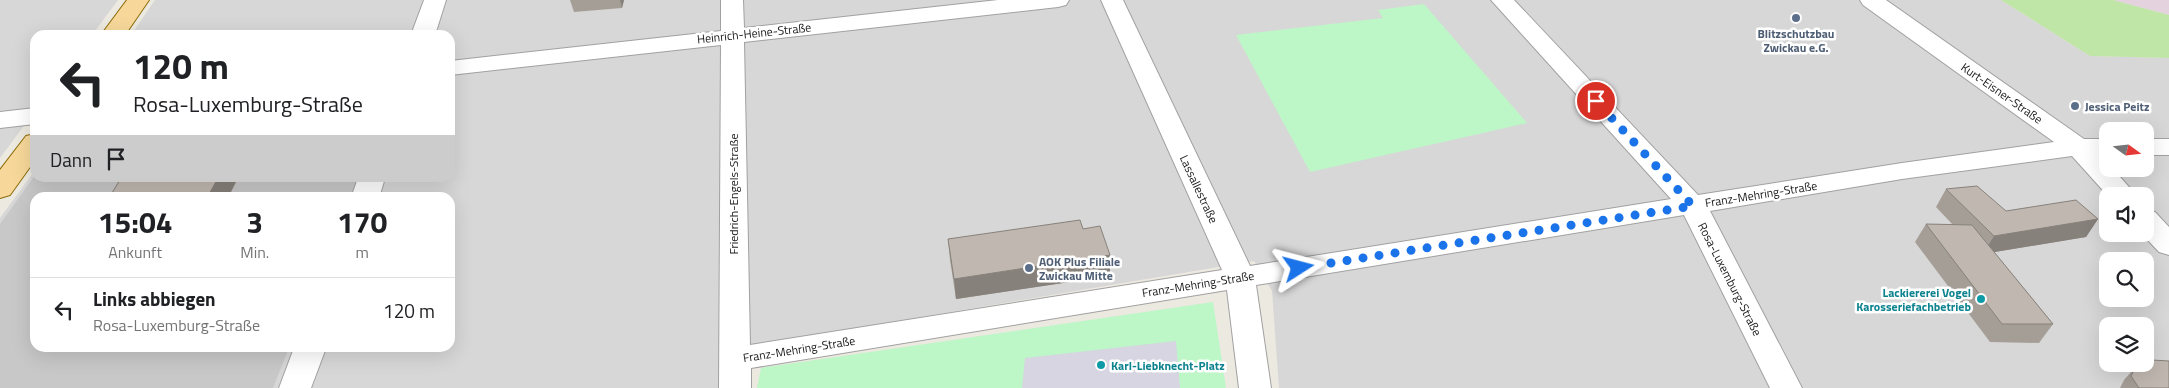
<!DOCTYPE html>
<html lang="de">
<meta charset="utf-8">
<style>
:root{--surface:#fff;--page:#f6f6f6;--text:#202124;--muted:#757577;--line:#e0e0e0}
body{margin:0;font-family:"Titillium Web",sans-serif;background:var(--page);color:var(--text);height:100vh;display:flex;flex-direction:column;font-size:19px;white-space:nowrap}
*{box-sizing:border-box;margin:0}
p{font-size:16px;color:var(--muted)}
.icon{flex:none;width:28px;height:28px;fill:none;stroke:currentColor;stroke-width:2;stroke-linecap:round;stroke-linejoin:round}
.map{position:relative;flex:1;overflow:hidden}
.details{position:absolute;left:30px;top:192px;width:425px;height:160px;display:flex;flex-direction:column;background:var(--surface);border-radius:15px;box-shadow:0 5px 20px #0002}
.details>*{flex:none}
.guide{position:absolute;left:30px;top:30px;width:425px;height:152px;border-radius:15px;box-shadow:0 5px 20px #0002;background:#fff;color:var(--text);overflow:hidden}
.needle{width:32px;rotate:105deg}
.fabs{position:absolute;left:2099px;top:122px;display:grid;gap:10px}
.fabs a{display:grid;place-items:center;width:55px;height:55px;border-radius:10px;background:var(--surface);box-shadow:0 5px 20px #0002;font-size:25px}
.pin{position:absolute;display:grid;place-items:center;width:42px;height:42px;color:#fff;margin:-21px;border:2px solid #fff;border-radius:50%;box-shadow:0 1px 5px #0007}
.me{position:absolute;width:55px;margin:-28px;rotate:81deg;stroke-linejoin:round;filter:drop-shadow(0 0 4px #0008)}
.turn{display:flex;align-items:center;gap:18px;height:105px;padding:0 20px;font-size:22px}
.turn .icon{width:65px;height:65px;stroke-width:2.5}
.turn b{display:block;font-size:35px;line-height:42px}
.then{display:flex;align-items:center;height:48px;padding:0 20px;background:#0003;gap:10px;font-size:19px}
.eta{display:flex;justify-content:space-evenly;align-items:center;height:85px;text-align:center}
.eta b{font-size:30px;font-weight:700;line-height:35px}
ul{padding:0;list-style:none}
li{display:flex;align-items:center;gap:15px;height:65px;padding:0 20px;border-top:1px solid var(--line)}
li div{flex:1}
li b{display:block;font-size:19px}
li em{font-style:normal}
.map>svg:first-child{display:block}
.residential{fill:#d8d7d7;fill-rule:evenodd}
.industrial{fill:#e5d2df}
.religious{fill:#c8c8c8}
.grass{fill:#bfe5a7}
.park{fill:#bdf6c7}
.plaza{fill:#d6d5e1}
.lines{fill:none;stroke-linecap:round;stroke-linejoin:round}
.minor-casing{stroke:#a1a1a1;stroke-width:2}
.primary-casing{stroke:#8b6c06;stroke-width:2}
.minor{fill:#fff;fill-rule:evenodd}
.primary{fill:#f7d89a;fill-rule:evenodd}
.wall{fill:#a59e97}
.shaded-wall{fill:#86817b}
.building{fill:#c0b8b0;stroke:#86817b}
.route{stroke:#1a73e8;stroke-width:9;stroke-dasharray:0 16.2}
.service-dot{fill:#5c6f8a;stroke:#fff;stroke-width:2}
.culture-dot{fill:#0f9aa8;stroke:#fff;stroke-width:2}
.labels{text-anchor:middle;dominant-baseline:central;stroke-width:5;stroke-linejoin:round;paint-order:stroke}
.street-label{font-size:12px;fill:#1a1a1a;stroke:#fff}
.service-label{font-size:12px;font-weight:bold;fill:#4e5e75;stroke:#fff;text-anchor:start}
.culture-label{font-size:12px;font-weight:bold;fill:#0d838f;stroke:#fff;text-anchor:end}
</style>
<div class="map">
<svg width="2169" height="388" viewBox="0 0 2169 388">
<rect width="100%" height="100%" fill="#ece9e0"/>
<path class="residential" d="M0,0H118L92,35H35V111L0,158Z
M155,0H2001L2090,56L2169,58V388H1279L1272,291L1254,261L725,350L721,388H0V218L35,170V178H450V35H131ZM2108,131H2145V169H2108ZM2108,196H2145V234H2108ZM35,198H450V348H35ZM2108,261H2145V299H2108ZM2108,326H2145V364H2108Z"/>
<path class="industrial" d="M2113,0H2169V15Z"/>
<path class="religious" d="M35,175V178H358L350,197L35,198V348H289L273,388H0V224Z"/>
<path class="grass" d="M2001,0H2113L2169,15V58L2090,56Z"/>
<path class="park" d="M1424,4L1527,123L1310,172L1236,35L1383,18L1378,10Z
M1213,302L1226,388H757L761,368Z"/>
<path class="plaza" d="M1176,341L1180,388H1022L1025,358Z"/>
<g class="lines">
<g class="minor-casing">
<path id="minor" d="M424,0H446L435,35H411Z
M721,0H743L744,28L998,0H1069L1066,5L1058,7L744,42L750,345L1222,270L1101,0H1123L1250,266L1671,199L1491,0H1514L1698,195L1902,163L2054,142L1863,5L1860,0H1886L2084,139H2108V155H2100L2108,163V169H2113L2137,196H2108L2072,156L1902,179L1710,211L1802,388H1770L1684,215L1256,285L1271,388H1239L1227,290L751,368V388H719L721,45L450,75V61L721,31Z
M35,108V124L0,128V112Z
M2145,139H2169V155H2145Z
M358,178H385L379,198H351Z
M2145,210L2155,212L2169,227V255L2159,252L2142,234H2145Z
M294,348H326L311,388H279Z"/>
</g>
<g class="primary-casing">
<path id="primary" d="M127,0H149L125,35H101Z
M35,134V160L10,195L0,198V170L26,136Z"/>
</g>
<use href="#minor" class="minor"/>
<use href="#primary" class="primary"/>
</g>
<path class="wall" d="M570,0H624L622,8L574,12Z
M1946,189L2006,211L2098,219L2086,237L1994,252L2053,324L2039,343L1990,342L1915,242L1926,224L1953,225L1936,207Z
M1083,229L1110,255V276L956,299L950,260L948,239Z
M2137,365L2169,388H2120L2124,380Z"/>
<path class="shaded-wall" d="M620,0H624L622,8Z
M218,178H238L228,198H206Z
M2098,219L2086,237L1983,254L1994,236Z
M1110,255V276L956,299L954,279Z"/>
<path class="building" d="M121,178H218L208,196L206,198H109Z
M1977,186L2006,211L2076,200L2098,219L1994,236L1946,189Z
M1080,220L1083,229L1100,226L1110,255L954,279L948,239Z
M1926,224L1972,225L2053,324H2002Z
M2152,360L2169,361V388H2139L2131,376L2137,365L2145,364V362Z"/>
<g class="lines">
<path class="route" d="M1299,268L1693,206L1596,101"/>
</g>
<g class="service-dot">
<circle cx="1796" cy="18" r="5"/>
<circle cx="2075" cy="106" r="5"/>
<circle cx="1029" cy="268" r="5"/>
</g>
<g class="culture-dot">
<circle cx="1981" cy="299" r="5"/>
<circle cx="1101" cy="365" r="5"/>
</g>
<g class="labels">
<g class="street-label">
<text transform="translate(754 33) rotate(-6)">Heinrich-Heine-Straße</text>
<text transform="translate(2002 93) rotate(35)">Kurt-Eisner-Straße</text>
<text transform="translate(1199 189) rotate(65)">Lassallestraße</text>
<text transform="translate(733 194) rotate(-90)">Friedrich-Engels-Straße</text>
<text transform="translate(1761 194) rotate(-9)">Franz-Mehring-Straße</text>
<text transform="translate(1730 279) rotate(63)">Rosa-Luxemburg-Straße</text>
<text transform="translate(1198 284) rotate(-9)">Franz-Mehring-Straße</text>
<text transform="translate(799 349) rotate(-9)">Franz-Mehring-Straße</text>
</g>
<g class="service-label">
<text x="1796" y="33" text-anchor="middle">Blitzschutzbau<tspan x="1796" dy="14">Zwickau e.G.</tspan></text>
<text x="2085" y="106">Jessica Peitz</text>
<text x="1039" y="261">AOK Plus Filiale<tspan x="1039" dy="14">Zwickau Mitte</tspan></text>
</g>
<g class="culture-label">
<text x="1971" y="292">Lackiererei Vogel<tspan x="1971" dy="14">Karosseriefachbetrieb</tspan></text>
<text x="1111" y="365" text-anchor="start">Karl-Liebknecht-Platz</text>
</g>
</g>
</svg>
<div class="fabs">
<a><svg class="needle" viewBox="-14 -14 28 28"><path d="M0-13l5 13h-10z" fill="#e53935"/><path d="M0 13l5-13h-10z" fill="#757577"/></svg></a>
<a><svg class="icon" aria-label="sound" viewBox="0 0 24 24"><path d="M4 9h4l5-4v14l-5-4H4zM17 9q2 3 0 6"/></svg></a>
<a><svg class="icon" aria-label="search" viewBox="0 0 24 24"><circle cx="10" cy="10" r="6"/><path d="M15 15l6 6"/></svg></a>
<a><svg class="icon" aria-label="layers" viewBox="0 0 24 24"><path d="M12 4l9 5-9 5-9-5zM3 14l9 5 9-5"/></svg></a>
</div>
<div class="pin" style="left:1596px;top:101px;background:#d93025"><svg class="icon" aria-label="arrive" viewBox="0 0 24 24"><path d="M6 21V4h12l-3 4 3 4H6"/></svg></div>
<svg class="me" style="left:1299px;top:268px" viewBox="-20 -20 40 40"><path d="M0-17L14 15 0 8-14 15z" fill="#1a73e8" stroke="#fff" stroke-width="4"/></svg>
<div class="guide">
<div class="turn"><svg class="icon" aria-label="left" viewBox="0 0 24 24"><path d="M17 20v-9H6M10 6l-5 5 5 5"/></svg><div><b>120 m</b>Rosa-Luxemburg-Straße</div></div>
<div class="then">Dann<svg class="icon" aria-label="arrive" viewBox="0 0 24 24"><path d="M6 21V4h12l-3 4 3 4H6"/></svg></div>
</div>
<section class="details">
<div class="eta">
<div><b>15:04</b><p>Ankunft</p></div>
<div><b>3</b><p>Min.</p></div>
<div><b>170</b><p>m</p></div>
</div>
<ul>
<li><svg class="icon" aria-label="left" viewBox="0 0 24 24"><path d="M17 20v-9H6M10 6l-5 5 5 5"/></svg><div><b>Links abbiegen</b><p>Rosa-Luxemburg-Straße</p></div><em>120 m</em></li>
</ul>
</section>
</div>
